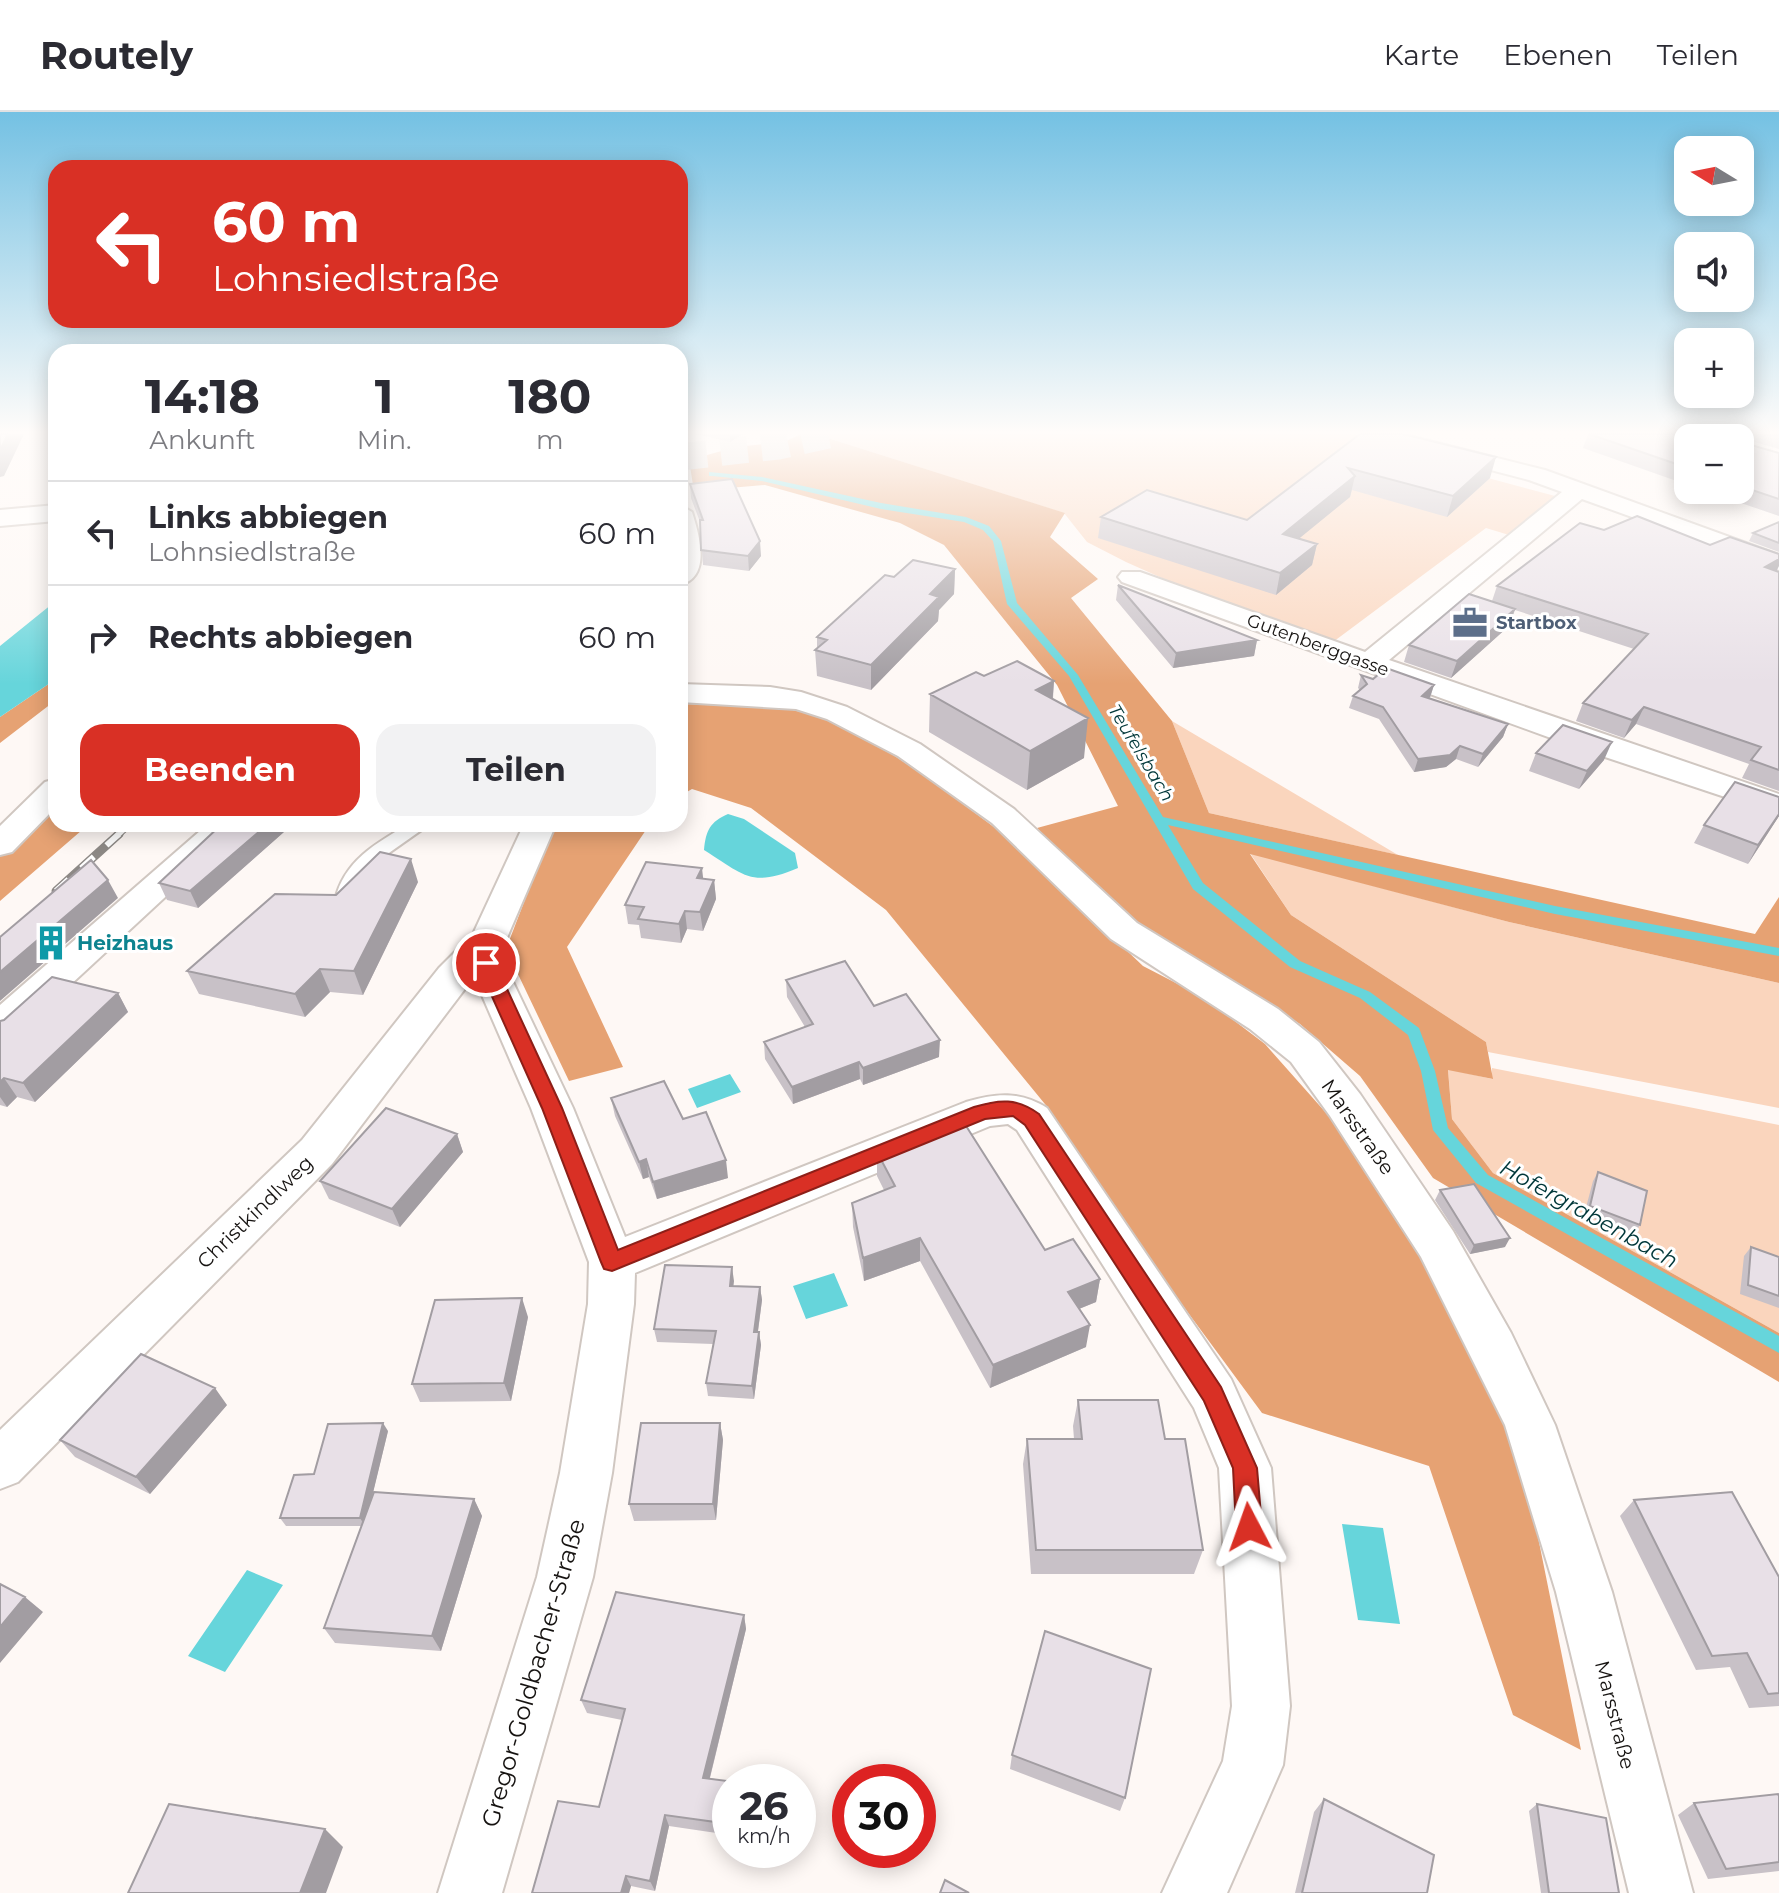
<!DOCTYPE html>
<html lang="de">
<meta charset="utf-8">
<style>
:root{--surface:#fff;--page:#f2f2f3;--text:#2b2b33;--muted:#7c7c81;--line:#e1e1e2;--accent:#d93025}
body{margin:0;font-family:Montserrat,sans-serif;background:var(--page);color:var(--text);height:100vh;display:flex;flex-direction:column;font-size:30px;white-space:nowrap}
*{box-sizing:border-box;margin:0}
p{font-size:26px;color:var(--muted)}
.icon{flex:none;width:44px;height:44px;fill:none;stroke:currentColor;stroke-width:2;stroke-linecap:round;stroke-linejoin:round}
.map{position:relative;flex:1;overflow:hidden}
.drawer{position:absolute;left:48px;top:232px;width:640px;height:488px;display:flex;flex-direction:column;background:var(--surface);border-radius:24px;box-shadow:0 4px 20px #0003}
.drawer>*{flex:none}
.banner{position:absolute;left:48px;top:48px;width:640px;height:168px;border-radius:24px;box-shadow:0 4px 20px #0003;background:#d93025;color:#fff;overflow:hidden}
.needle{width:52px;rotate:280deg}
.fabs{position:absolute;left:1674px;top:24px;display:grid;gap:16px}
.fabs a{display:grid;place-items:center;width:80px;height:80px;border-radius:16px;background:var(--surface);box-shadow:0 4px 20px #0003;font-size:40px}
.speed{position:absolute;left:712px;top:1652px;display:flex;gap:16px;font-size:40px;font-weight:700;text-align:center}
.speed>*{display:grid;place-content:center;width:104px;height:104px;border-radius:50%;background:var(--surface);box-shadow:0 4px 20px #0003;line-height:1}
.speed small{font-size:20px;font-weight:400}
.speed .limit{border:12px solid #d22;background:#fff;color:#111}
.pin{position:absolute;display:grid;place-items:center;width:68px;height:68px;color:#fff;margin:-34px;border:4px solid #fff;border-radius:50%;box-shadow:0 2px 8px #0007}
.me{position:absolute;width:88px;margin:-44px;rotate:356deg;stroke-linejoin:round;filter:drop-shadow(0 0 6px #0008)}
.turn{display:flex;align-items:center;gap:28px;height:168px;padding:0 32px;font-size:36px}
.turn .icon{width:104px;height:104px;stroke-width:2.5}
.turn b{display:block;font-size:56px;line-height:68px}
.eta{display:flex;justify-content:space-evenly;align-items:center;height:136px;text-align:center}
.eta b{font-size:48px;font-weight:700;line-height:56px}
.button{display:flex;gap:16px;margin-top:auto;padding:16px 32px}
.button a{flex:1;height:92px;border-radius:24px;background:var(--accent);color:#fff;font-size:32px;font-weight:700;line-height:92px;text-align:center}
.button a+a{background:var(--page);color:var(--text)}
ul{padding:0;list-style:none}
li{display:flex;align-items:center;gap:24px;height:104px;padding:0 32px;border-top:2px solid var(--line)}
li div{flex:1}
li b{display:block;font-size:30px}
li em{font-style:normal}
header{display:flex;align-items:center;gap:48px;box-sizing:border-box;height:112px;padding:0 40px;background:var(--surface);border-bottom:2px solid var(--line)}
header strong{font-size:38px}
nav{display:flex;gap:44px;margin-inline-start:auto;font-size:28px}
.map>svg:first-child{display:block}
.green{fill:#fad5bd}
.forest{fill:#e6a273}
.water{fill:#66d5db}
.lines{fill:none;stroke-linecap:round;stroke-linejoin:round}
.stream{fill:#66d5db;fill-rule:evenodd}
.secondary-tunnel{stroke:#dbd6d3;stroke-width:27;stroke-dasharray:27 14;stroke-linecap:butt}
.lane-casing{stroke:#d0c7c1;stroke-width:4}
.street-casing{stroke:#d0c7c1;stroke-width:4}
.secondary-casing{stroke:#d0c7c1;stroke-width:4}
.lane{fill:#fff;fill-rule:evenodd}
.street{fill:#fff;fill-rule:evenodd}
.secondary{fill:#fff;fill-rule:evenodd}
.rail-far1-casing{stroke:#8d8986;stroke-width:7}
.rail-casing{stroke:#8d8986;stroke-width:9}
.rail-far1{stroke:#fff;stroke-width:5;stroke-dasharray:14;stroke-linecap:butt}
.rail{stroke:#fff;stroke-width:6;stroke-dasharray:17;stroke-linecap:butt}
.wall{fill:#c8c1c7}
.shaded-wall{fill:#a29da2}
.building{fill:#e8e0e7;stroke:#a29da2;stroke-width:2}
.route{fill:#d93025;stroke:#8d1f18;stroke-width:2}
.labels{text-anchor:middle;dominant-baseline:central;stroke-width:6;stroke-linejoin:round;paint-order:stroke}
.far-service-label{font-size:18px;font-weight:bold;fill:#4e5e75;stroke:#fff;text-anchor:start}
.far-street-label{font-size:18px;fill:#161311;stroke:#fff}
.far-water-label{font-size:18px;font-style:italic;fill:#003739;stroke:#fff}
.culture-label{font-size:20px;font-weight:bold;fill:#0d838f;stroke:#fff;text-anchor:start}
.street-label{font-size:20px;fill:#161311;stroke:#fff}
.water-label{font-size:22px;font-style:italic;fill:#003739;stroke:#fff}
.near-street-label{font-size:24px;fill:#161311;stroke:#fff}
</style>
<header>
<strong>Routely</strong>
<nav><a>Karte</a><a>Ebenen</a><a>Teilen</a></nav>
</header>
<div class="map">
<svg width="1779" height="1781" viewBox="0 0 1779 1781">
<rect width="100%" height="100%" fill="#fef8f5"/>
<path class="green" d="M815,322H1351L1390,332L1384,338L1555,384L1509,423L1486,416L1333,530L1182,475L1126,450L1087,430L1064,401Z
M1172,609L1398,743L1209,701Z
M1250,741L1509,810L1779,871V996L1488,940L1486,930L1291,803Z
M1492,956L1779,1013V1221L1493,1061L1452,1007L1448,957L1492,967Z"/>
<path class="forest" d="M801,322H815L1065,401L1050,425L1098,467L1071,486L1172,609L1209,701L1755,822L1779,785V871L1509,810L1250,742L1291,803L1486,930L1493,967L1448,958L1452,1007L1493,1061L1779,1221V1270L1433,1066L1360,964L1300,912L1122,800L1037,716L1118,694L1057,573L944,433L900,411L765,373L694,379L689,348L736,335L784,330Z
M56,567V588L0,631V605Z
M680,592L779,595L815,603L859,621L924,663L1006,724L1143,854L1203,885L1265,932L1343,1020L1464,1211L1519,1331L1581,1638L1513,1603L1429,1354L1262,1301L1172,1179L1049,997L886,798L751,696L692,677L680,684Z
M56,688V712H89L0,789V742Z
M554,712H650L567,835L623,955L569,969L506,837Z"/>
<path class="water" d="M56,483V567L0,605V534L52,492Z
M728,702L744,707L795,741L798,756C751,776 744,763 704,738C706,718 710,710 728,702Z
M730,962L741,980L697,996L688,977Z
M834,1161L848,1194L806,1207L793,1174Z
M1342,1412L1383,1416L1400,1512L1358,1508Z
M247,1458L283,1473L225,1560L188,1544Z"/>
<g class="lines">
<path class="stream" d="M709,360L762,365L881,391L966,405L989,414L1001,429L1017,491L1078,563L1163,705L1555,794L1779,836V844L1555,802L1168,713L1203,771L1300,849L1370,880L1419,916L1435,959L1448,1016L1488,1063L1779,1224V1241L1476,1071L1433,1018L1421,959L1408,923L1360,886L1290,855L1193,777L1069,564L1007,492L993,429L983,418L964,410L881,397L762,369L712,364H709Z"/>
<path class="secondary-tunnel" d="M680,345L778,334L833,322"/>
<g class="lane-casing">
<path id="lane" d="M409,712H430L369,755L356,774L351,792H337L335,788C344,749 376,731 409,712Z"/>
</g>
<g class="street-casing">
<path id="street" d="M1365,322H1402L1545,358L1779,443V458L1582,387L1389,548L1779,682V703L1584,638L1122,470L1118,465L1122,460H1140L1365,540L1562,380L1529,368L1368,326Z
M680,393L692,400C699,422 712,465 680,473Z
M680,572L770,575L801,580L847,595L920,632L1014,697L1137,811L1278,897L1319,930L1360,982L1453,1119L1511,1221L1555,1313L1612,1480L1693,1781H1629L1556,1480L1505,1313L1421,1145L1330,1004L1291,950L1250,917L1111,827L992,711L898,644L827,607L796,597L680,590Z
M56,667V695L12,740L0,743V714L45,670Z
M208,712H244L14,925L0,929V893Z
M524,712H556L506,828L504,851L573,996L625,1125L966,990C996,981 1020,979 1047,996L1231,1267L1271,1356L1290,1594L1283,1653L1227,1781H1162L1223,1649L1232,1594L1219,1356L1194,1296L1017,1018L1008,1012L990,1014L635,1161L634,1192L612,1361L593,1465L502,1781H438L537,1465L560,1361L588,1192L589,1150L531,996L474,865L332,1052L18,1370L0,1377V1318L302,1028L439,856L473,822Z"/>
</g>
<g class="secondary-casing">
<path id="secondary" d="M56,393V409L0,414V398Z"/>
</g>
<use href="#lane" class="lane"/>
<use href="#street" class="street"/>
<use href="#secondary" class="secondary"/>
<g class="rail-far1-casing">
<path id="rail-far1" d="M117,724L130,712"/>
</g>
<g class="rail-casing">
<path id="rail" d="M56,779L119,722"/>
</g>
<use href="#rail-far1" class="rail-far1"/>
<use href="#rail" class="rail"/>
</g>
<path class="wall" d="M696,322H743L730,330Z
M1360,322L1490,366L1447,405L1352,378L1350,385L1299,426L1317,432L1312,453L1276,483L1098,426L1101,405L1247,408Z
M1588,322H1779V337L1744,327V331L1779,341V404L1703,378H1740V326H1688V373L1583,336Z
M690,372L761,444L749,459L703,453L700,410L691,386Z
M1779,410V440L1749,429L1753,421Z
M1604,418L1710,433L1779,460V679L1742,666L1749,652L1636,612L1624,626L1576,609L1583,591L1634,537L1515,498L1509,514L1451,566L1404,550L1409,533L1492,489L1497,474Z
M955,457L954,482L939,498L938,509L871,578L817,564L815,538L817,537V525L894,465Z
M1118,473L1257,528L1254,544L1173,556L1116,488Z
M1361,563L1373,567L1434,573L1430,586L1508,612L1503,625L1478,655L1456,647L1446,655L1414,660L1379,607L1349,596L1353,584L1360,578L1358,576Z
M984,564L1054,569L1053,587L1084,646L1027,678L929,620L930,582Z
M1536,641L1604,648L1579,677L1529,659Z
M1779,685V704L1748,752L1694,731L1704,713Z
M222,712H293L198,796L167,788L159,771Z
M703,767L714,768L716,787L703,819L687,817L681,831L641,826L639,813L628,812L625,793Z
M418,770L363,883L330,880L305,905L199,882L187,859L336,783Z
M786,868L874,894L939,945L863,973L860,967L793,992L765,947L764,930L805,915L787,885Z
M118,881L128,900L35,990L17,985L7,995L0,993V909Z
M611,986L683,1007L728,1066L657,1087L649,1065L643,1067L615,1004Z
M457,1022L463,1040L400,1115L329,1087L320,1069Z
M877,1040L1045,1138L1100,1167L1096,1190L1079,1197L1086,1235L990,1276L920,1149L864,1169L853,1115L852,1091L884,1078L877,1064Z
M1598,1060L1640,1113L1634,1122L1584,1103L1593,1069Z
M1440,1078L1505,1135L1470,1142L1435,1088Z
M1751,1135L1779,1145V1196L1740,1182L1744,1144Z
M732,1155L733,1174L760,1175L762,1188L758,1220H759L761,1233L754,1287L708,1284L706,1271L713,1232L657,1230L654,1217Z
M528,1205L511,1289L420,1290L412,1272Z
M1078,1288L1165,1327L1203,1438L1194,1462H1031L1023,1352L1027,1327H1074L1073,1314Z
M227,1293L150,1382L75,1345L60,1328Z
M720,1311L723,1328L716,1408L634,1409L629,1392Z
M388,1319L372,1384L474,1387L482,1404L441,1539L335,1531L324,1516L361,1414H286L280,1406L314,1362Z
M1634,1388L1779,1465V1594L1749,1596L1730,1555L1696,1558L1620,1404Z
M744,1503L746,1517L710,1666L730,1670V1723L669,1714L655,1779L631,1774L629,1781H532L599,1695L622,1608L587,1601L581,1588Z
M1012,1643L1125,1686L1120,1699L1010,1657Z
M1779,1684V1759L1708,1767L1678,1703L1694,1691Z
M1324,1687L1427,1781H1295L1314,1700Z
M1537,1692L1619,1781H1541L1529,1699Z"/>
<path class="shaded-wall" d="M8,322H24L4,364L0,365V338Z
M730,322H743L730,330Z
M1496,345L1490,366L1447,405L1453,384Z
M1355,364L1350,385L1279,443L1283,422Z
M760,429L761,444L749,459L748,444Z
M1317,432L1312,453L1276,483L1280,461Z
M1779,447V454L1776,460L1765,455Z
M955,457L954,482L939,498L938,509L871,578V553L930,482Z
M1515,497L1509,514L1451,566L1457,549Z
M1257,528L1254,544L1173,556L1176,541Z
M1054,569L1051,607L1036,578Z
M1434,573L1430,585L1418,596L1422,584Z
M1644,595L1636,612L1624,626L1632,608Z
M1088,606L1084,646L1027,678L1030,639Z
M1508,612L1503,625L1478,655L1483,642Z
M1612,630L1604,648L1579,677L1587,659Z
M1460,634L1456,647L1446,655L1414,660L1418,647Z
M1779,702V704L1748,752L1758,733Z
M268,712H293L198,796L190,779Z
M411,747L418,770L363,883L354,859Z
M702,756L704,774L697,766Z
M108,768L118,786L0,889V860Z
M714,768L716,787L703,819L700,800Z
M685,799L687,817L681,831L679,812Z
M320,857L330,880L305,905L295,882Z
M118,881L128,900L35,990L23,971Z
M940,928L939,945L863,973V956Z
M859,950L860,967L793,992L792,975Z
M4,966L17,985L7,995L0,985V970Z
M457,1022L463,1040L400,1115L392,1097Z
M646,1047L649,1065L643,1067L639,1050Z
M726,1048L728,1066L657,1087L653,1070Z
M920,1126V1149L864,1169L863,1146Z
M1510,1126L1505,1135L1470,1142L1474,1133Z
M732,1155L734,1169L732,1188L730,1174Z
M1100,1167L1096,1190L1064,1203L1068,1180Z
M760,1175L762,1188L756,1233L754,1220Z
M522,1186L528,1205L511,1289L504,1271Z
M1090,1213L1086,1235L990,1276L993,1253Z
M759,1220L761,1233L754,1287L752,1274Z
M215,1276L227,1293L150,1382L136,1365Z
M383,1311L388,1319L365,1414L360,1406Z
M720,1311L723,1328L716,1408L713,1392Z
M474,1387L482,1404L441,1539L432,1524Z
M25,1485L43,1500L0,1551V1515Z
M744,1503L746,1517L707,1677L703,1666Z
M665,1703L669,1714L655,1779L650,1769Z
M325,1717L343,1735L326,1781H300Z
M626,1764L631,1774L629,1781H621Z"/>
<path class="building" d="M0,322H8L0,338Z
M1360,322H1403L1496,345L1453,384L1348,356L1355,364L1283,422L1317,432L1280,461L1101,405L1147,378L1247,408Z
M1589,322H1744V331L1779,341V387L1740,374V326H1688V356Z
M732,367L760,429L748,444L701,438L700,408H703L690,372Z
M1637,404L1710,433L1730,425L1779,442V447L1765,455L1779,460V658L1751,648L1761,635L1644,595L1632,608L1583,591L1648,522L1497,474L1580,411L1604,418Z
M1779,410V431L1753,421Z
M913,448L955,457L930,482L939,485L871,553L815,538L827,528L817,525L885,463L894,465Z
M1118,473L1257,528L1176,541Z
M1469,482L1515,497L1457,549L1409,533Z
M1017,549L1054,569L1036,578L1088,606L1030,639L930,582L976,560L984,564Z
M1386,556L1434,573L1422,584L1508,612L1483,642L1460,634L1450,643L1418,647L1383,595L1353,584L1367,572L1361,563L1373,567Z
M1563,613L1612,630L1587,659L1536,641Z
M1735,670L1779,685V702L1758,733L1704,713Z
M222,712H268L190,779L159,771Z
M380,740L411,747L354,859L320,857L295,882L187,859L275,782L336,783Z
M91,748L108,768L0,860V825Z
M646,750L702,756L697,766L714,768L700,800L685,799L679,812L638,807L644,795L625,793Z
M845,849L874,894L906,882L940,928L863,956L859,950L792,975L764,930L813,912L786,868Z
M52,865L118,881L23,971L4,966L0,970V909L4,908Z
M664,969L683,1007L706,1000L726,1048L653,1070L646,1047L639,1050L611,986Z
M386,996L457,1022L392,1097L320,1069Z
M961,1006L1045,1138L1073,1127L1100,1167L1068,1180L1090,1213L993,1253L920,1126L863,1146L852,1091L895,1074L877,1040Z
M1598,1060L1647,1079L1640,1113L1590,1094Z
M1474,1072L1510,1126L1474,1133L1440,1078Z
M1751,1135L1779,1145V1184L1748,1173Z
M665,1153L732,1155L730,1174L760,1175L754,1220H759L752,1274L706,1271L716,1219L654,1217Z
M522,1186L504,1271L412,1272L435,1188Z
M141,1242L215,1276L136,1365L60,1328Z
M1078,1288H1158L1165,1327H1185L1203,1438H1036L1027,1327H1082Z
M383,1311L360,1406H280L294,1363L314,1362L328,1312Z
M641,1311H720L713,1392H629Z
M374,1380L474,1387L432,1524L324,1516Z
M1732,1380L1779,1465V1581L1768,1582L1747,1541L1712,1544L1634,1388Z
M0,1472L25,1485L0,1515Z
M616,1480L744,1503L703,1666L735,1670H730V1712L665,1703L650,1769L626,1764L621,1781H532L558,1689L599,1695L625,1597L581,1588Z
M1045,1519L1151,1557L1125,1686L1012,1643Z
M1778,1682L1779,1684V1750L1726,1757L1694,1691Z
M1324,1687L1434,1743L1427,1781H1302Z
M169,1692L325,1717L300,1781H128Z
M1537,1692L1606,1706L1619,1781H1549Z
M945,1768L969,1781H940Z"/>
<linearGradient id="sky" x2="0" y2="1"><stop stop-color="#74c1e3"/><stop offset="0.56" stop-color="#fffcfa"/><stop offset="1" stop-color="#fffcfa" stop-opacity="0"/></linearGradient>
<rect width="1779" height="572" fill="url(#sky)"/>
<path class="route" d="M486,845L495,851L562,996L618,1138L974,995C1000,987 1017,986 1039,1002L1221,1275L1257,1356L1262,1415L1258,1424L1249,1428L1240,1424L1236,1415L1233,1356L1204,1289L1025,1013L1013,1004L985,1007L612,1159L604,1157L601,1150L542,996L477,851Z"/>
<defs>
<g id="office-bare" transform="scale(2.76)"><path d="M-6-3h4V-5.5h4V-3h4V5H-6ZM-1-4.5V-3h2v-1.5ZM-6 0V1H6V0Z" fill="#5c6f8a" stroke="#fff" stroke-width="2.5" paint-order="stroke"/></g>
<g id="building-bare" transform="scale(2.76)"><path d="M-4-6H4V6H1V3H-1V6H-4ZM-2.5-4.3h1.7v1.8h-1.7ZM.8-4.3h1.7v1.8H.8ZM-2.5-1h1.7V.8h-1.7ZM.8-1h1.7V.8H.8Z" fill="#0f9aa8" stroke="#fff" stroke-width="2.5" paint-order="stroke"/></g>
</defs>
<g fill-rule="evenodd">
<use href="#office-bare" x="1470" y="511"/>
<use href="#building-bare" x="51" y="831"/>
</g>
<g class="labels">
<g class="far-service-label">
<text x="1496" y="511">Startbox</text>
</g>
<g class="far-street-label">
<text transform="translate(1318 533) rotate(20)">Gutenberggasse</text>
</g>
<g class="far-water-label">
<text transform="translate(1141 641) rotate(59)">Teufelsbach</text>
</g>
<g class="culture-label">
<text x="77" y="831">Heizhaus</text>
</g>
<g class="street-label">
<text transform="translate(1358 1015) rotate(55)">Marsstraße</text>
<text transform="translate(255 1100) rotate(-44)">Christkindlweg</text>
<text transform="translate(1615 1603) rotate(76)">Marsstraße</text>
</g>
<g class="water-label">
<text transform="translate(1589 1102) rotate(29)">Hofergrabenbach</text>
</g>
<g class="near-street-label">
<text transform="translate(533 1561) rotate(-74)">Gregor-Goldbacher-Straße</text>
</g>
</g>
</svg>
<div class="fabs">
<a><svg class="needle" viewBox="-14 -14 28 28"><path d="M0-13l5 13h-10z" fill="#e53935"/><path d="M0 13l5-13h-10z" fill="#7c7c81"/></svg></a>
<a><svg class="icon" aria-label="sound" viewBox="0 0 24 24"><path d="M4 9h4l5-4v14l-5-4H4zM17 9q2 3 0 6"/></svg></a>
<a>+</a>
<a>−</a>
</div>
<div class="speed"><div>26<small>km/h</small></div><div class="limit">30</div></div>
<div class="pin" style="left:486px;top:851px;background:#d93025"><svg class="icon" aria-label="arrive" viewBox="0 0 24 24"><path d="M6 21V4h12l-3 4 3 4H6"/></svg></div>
<svg class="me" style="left:1249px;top:1415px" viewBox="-20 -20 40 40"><path d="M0-17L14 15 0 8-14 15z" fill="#d93025" stroke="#fff" stroke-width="4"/></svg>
<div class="banner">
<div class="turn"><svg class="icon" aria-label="left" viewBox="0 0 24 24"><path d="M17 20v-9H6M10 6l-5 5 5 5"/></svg><div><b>60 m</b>Lohnsiedlstraße</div></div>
</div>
<section class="drawer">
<div class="eta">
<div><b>14:18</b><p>Ankunft</p></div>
<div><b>1</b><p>Min.</p></div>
<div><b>180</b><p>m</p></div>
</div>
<ul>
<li><svg class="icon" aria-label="left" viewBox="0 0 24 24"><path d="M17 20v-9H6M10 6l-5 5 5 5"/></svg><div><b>Links abbiegen</b><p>Lohnsiedlstraße</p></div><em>60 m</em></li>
<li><svg class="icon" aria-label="right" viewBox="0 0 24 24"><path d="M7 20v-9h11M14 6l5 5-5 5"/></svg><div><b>Rechts abbiegen</b></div><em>60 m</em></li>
</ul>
<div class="button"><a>Beenden</a><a>Teilen</a></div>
</section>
</div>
